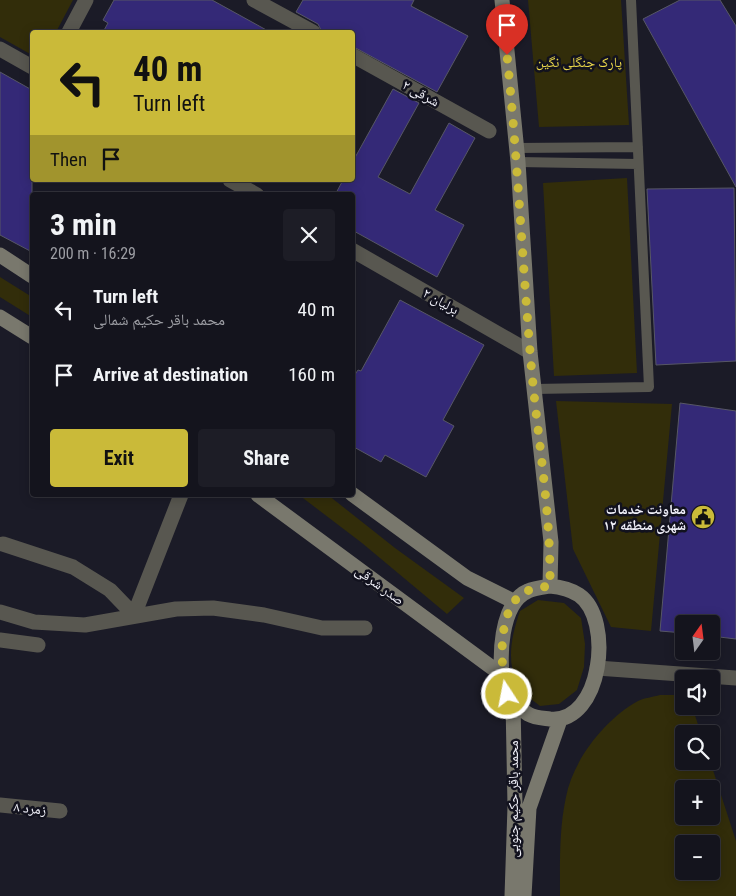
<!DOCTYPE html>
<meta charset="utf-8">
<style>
:root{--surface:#14141d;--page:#1d1d26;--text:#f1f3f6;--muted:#9d9ea4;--line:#33333b;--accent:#caba39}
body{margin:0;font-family:"Roboto Condensed","Noto Naskh Arabic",sans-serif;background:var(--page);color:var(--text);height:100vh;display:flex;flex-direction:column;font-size:19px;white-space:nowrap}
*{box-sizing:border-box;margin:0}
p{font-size:16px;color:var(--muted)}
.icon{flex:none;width:28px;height:28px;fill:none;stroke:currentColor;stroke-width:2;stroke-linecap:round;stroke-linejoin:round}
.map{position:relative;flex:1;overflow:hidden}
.details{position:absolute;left:30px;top:192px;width:325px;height:305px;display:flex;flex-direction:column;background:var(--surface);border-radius:5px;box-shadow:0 2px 12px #0003,0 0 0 1px var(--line)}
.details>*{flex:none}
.banner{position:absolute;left:30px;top:30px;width:325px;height:152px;border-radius:5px;box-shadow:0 2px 12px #0003,0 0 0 1px var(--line);background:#caba39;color:#111;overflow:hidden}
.needle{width:32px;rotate:14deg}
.tools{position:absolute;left:675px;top:615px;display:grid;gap:10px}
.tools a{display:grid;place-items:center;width:45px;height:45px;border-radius:5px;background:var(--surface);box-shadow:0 2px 12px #0003,0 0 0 1px var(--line);font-size:25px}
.pin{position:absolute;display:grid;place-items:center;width:42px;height:42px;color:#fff;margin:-51px -21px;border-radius:50% 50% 50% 0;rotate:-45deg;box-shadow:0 0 5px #0007}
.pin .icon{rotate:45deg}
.me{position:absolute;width:55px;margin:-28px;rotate:349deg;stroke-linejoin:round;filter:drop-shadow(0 0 4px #0008)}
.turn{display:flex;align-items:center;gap:18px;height:105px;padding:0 20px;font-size:22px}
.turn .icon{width:65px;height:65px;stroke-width:2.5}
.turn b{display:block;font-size:35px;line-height:42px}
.then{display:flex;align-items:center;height:48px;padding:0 20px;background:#0003;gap:10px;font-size:19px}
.round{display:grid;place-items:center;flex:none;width:52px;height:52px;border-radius:5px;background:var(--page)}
.overview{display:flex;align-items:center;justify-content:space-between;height:85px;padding:0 20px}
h1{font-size:30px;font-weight:700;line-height:38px}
.action{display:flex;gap:10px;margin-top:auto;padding:10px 20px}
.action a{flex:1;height:58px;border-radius:5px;background:var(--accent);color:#111;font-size:20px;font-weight:700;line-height:58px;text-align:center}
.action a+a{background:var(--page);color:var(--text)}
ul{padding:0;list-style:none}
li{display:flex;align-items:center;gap:15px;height:65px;padding:0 20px}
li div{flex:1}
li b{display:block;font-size:19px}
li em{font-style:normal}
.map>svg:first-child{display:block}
.green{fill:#322d0a;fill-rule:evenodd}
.building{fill:#342977;stroke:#575766}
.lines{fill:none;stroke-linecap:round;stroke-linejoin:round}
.lane{stroke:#585750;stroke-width:10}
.street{stroke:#585750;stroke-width:15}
.secondary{stroke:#79786d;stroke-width:15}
.route{stroke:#caba39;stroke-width:9;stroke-dasharray:0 16.2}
.labels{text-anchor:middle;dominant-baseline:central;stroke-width:5;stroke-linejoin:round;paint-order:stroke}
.park-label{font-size:14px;fill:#ecd94a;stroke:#12121e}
.street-label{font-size:14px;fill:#f1f1fa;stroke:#12121e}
.poi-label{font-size:14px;font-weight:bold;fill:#f1f1fa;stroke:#12121e;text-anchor:end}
</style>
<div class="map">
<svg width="736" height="896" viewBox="0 0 736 896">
<rect width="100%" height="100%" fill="#1b1b27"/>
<path class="green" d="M0,0H73L56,32H32V55L0,37Z
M528,0H621L629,125L539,127Z
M627,178L637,373L554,376L543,183Z
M0,277L32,297V317L0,297Z
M556,401L672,404L651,631L611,627L573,549Z
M299,495H328L395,548L464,598L447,614L362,543Z
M538,600L564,603L581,618L585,644L584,667L577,690L559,704L540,706C533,700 520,692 517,684C506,660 512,634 520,611Z
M660,695H676L684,699V706H692L701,734H684V761H710L736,841V896H560C560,863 559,829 566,797C573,760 605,719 638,701C644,698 653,697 660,695ZM684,789H711V816H684ZM684,844H711V871H684Z"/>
<path class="building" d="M114,0H212L270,32H103L108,23L103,20Z
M303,0H414L411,6L468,36L437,92L352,46V32H322L318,24L296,12Z
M680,0H720L736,26V187L643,19Z
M0,72L32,90V252L0,235Z
M393,89L419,103L378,177L410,194L449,123L475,138L435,210L464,225L437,277L352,230V195H335L343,180H352V163Z
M734,188L736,361L656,365L647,189Z
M400,300L484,345L443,420L454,426L426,477L385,455L381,462L352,446V379L358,370L361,371Z
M680,403L736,411V639L711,636V624H684V633L660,631Z"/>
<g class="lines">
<path class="lane" d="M516,148L638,147
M518,162L638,164
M534,389L649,387L631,0"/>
<path class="street" d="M254,0L313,32
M69,32L86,0
M0,49L32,67
M352,55L489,131
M230,180L257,195
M352,250L530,352
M3,544L73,567L110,590L134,615L181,495
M0,612L34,622L85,625L176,609L213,608L264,615L322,628H365
M0,640L38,645
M597,668L736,678
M0,805L60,811"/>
<path class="secondary" d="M502,0L518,162L530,352L551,542L550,586
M0,255L32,276
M0,317L32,337
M352,494L467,578L515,602
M258,495L502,675
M550,586C560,587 570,589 579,595C614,619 602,724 550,719C542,718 535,718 528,714C517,707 508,698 504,685C498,661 500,603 528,591C534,588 543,587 550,586Z
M512,896L515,806L513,702
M524,896L529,808L560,720"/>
</g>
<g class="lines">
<path class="route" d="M507,694C500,667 496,605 527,591C534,588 543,587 550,586C551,507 536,430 530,351C522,253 517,154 507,55"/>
</g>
<defs>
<g id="civic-disc" transform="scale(1.25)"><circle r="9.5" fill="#caba39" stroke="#12121e"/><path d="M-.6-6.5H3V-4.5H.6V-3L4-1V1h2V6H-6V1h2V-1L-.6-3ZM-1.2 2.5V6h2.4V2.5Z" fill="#111"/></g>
</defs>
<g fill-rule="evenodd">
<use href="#civic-disc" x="703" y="517"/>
</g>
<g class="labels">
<g class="park-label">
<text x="579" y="62">پارک جنگلی نگین</text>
</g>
<g class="street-label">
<text transform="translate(421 93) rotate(29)">۲ شرقی</text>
<text transform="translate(441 301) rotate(30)">برلیان ۲</text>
<text transform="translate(380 585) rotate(36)">صدر شرقی</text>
<text transform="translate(513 799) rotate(-90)">محمد باقر حکیم جنوبی</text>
<text transform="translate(30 808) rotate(6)">زمرد ۸</text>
</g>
<g class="poi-label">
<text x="686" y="509">معاونت خدمات<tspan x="686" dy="16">شهری منطقه ۱۲</tspan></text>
</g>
</g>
</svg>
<div class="tools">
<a><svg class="needle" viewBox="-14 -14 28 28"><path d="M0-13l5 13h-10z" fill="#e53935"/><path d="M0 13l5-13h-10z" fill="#9d9ea4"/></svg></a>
<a><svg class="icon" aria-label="sound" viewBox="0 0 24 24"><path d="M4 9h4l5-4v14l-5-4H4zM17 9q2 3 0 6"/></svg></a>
<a><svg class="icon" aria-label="search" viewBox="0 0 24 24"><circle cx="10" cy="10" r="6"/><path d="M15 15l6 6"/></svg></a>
<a>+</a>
<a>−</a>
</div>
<div class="pin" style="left:507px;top:55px;background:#d93025"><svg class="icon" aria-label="arrive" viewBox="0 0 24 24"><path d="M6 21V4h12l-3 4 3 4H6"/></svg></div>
<svg class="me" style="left:507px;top:694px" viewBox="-20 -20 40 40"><circle r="17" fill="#caba39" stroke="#fff" stroke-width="3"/><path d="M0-11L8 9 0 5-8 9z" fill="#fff"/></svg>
<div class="banner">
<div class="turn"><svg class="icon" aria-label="left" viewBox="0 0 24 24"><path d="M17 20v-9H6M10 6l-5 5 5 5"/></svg><div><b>40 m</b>Turn left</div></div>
<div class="then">Then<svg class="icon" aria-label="arrive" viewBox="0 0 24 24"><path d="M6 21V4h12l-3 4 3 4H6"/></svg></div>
</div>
<section class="details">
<div class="overview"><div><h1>3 min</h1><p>200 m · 16:29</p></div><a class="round"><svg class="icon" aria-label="close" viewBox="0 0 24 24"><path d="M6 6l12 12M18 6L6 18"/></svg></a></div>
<ul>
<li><svg class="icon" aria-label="left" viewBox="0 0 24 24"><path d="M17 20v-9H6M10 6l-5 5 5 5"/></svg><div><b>Turn left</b><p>محمد باقر حکیم شمالی</p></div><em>40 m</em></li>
<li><svg class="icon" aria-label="arrive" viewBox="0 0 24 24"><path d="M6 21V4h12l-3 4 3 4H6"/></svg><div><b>Arrive at destination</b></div><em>160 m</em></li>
</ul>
<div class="action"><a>Exit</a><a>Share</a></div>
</section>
</div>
